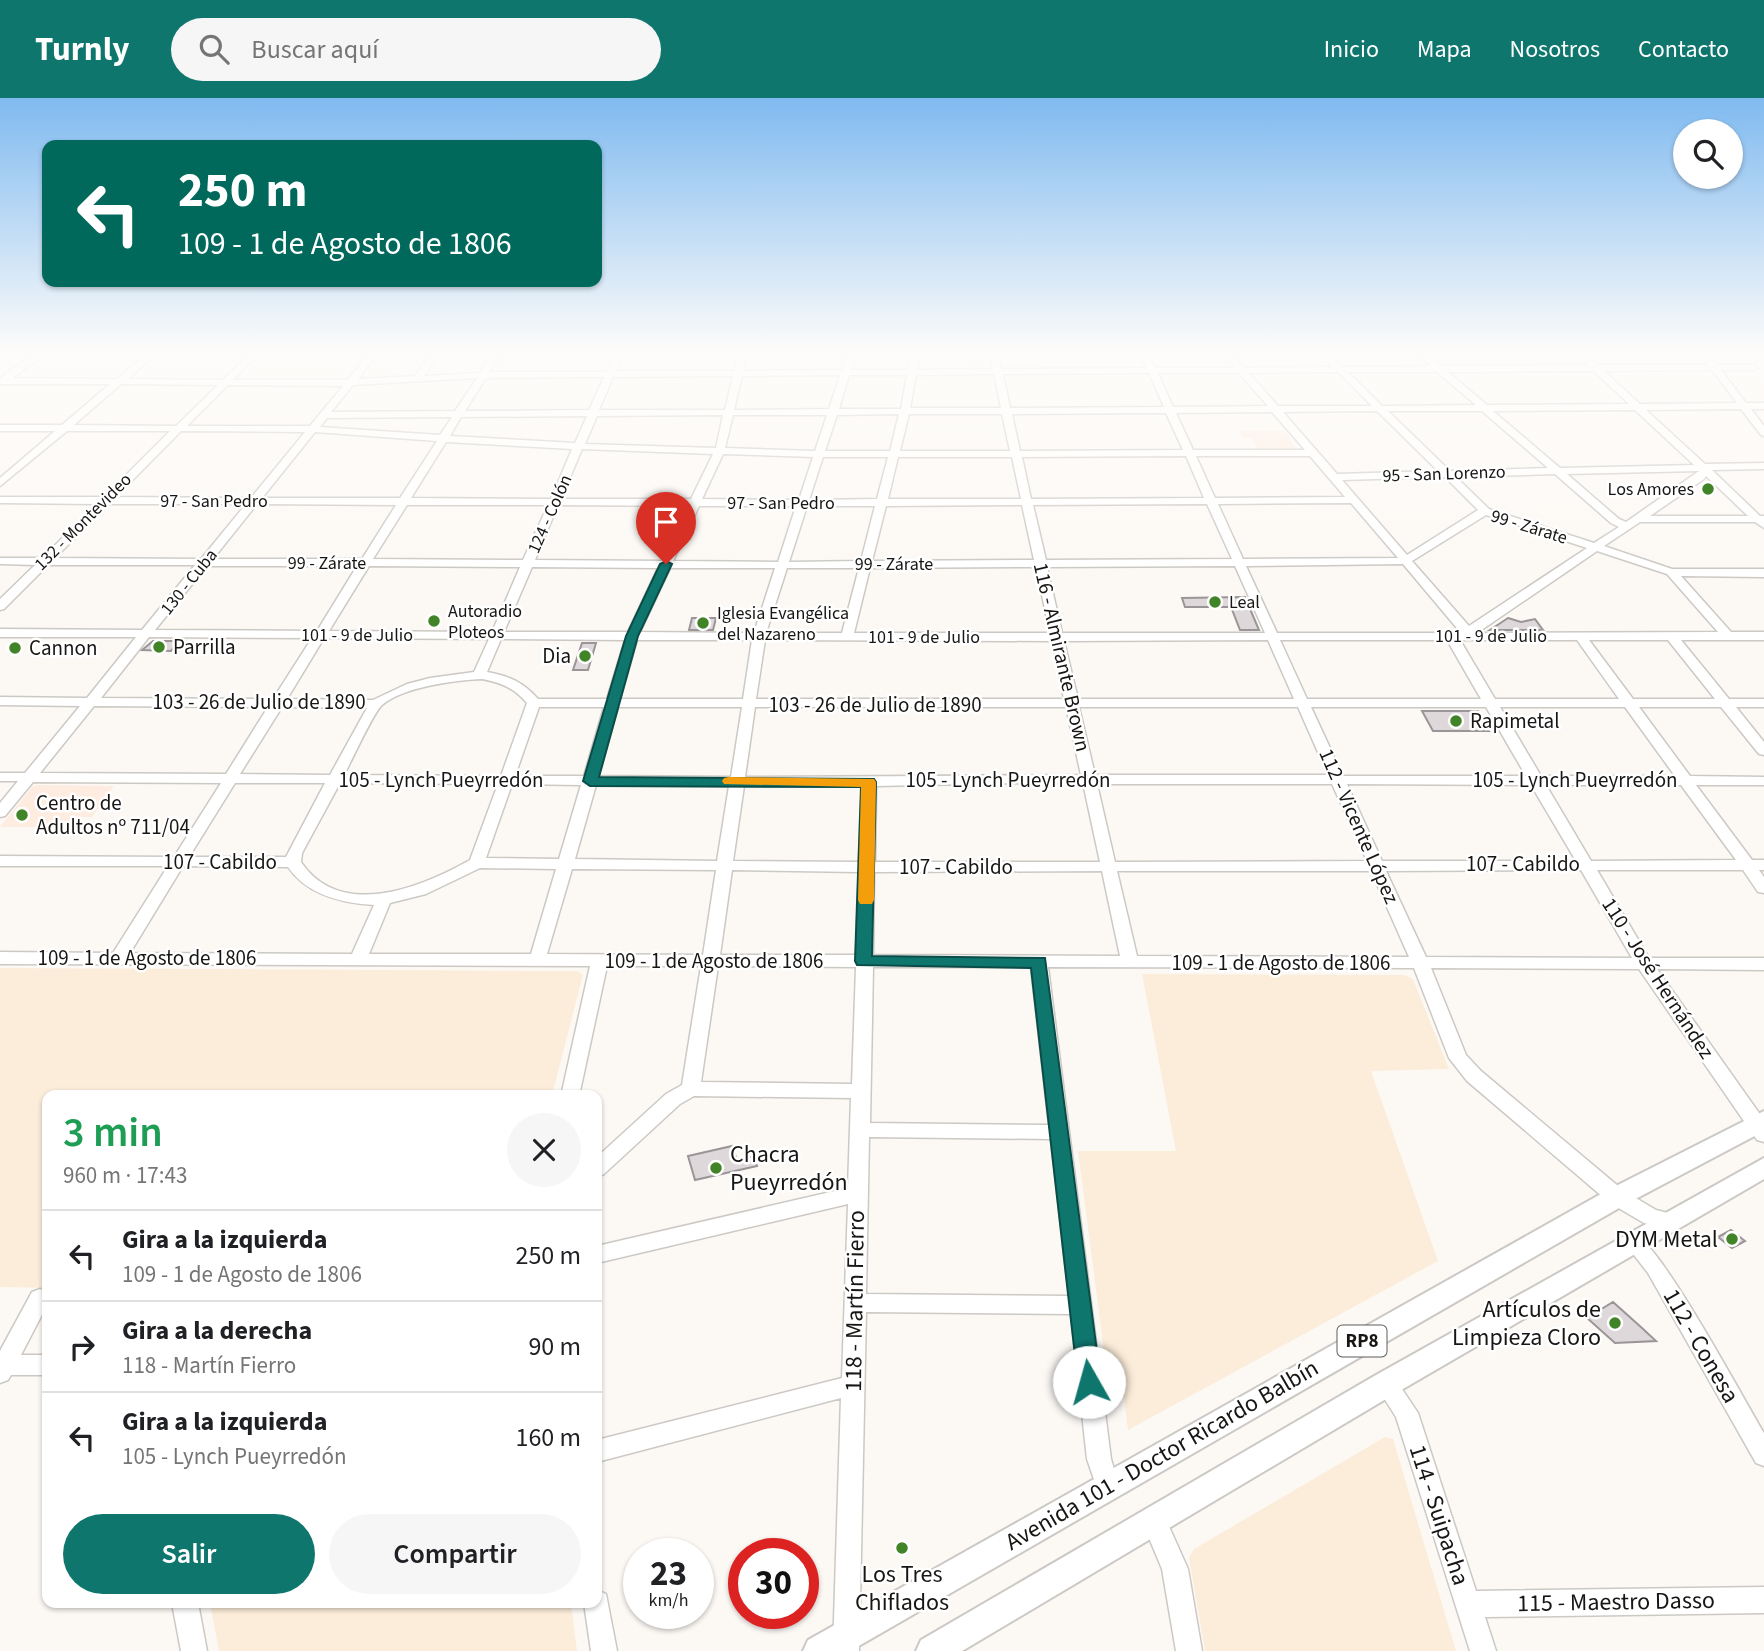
<!DOCTYPE html>
<html lang="es">
<meta charset="utf-8">
<style>
:root{--surface:#fff;--page:#f6f6f6;--text:#202124;--muted:#757577;--line:#e0e0e0;--accent:#0f766e}
body{margin:0;font-family:"Source Sans 3",sans-serif;background:var(--page);color:var(--text);height:100vh;display:flex;flex-direction:column;font-size:26px;white-space:nowrap}
*{box-sizing:border-box;margin:0}
p{font-size:23px;color:var(--muted)}
.icon{flex:none;width:38px;height:38px;fill:none;stroke:currentColor;stroke-width:2;stroke-linecap:round;stroke-linejoin:round}
.map{position:relative;flex:1;overflow:hidden}
.drawer{position:absolute;left:42px;top:992px;width:560px;height:518px;display:flex;flex-direction:column;background:var(--surface);border-radius:14px;box-shadow:0 2px 5px #0004}
.drawer>*{flex:none}
.hud{position:absolute;left:42px;top:42px;width:560px;height:147px;border-radius:14px;box-shadow:0 2px 5px #0004;background:#00695c;color:#fff;overflow:hidden}
.tools{position:absolute;left:1673px;top:21px;display:grid;gap:14px}
.tools a{display:grid;place-items:center;width:70px;height:70px;border-radius:50%;background:var(--surface);box-shadow:0 2px 5px #0004;font-size:35px}
.speed{position:absolute;left:623px;top:1440px;display:flex;gap:14px;font-size:35px;font-weight:700;text-align:center}
.speed>*{display:grid;place-content:center;width:91px;height:91px;border-radius:50%;background:var(--surface);box-shadow:0 2px 5px #0004;line-height:1}
.speed small{font-size:18px;font-weight:400}
.speed .limit{border:10px solid #d22;background:#fff;color:#111}
.pin{position:absolute;display:grid;place-items:center;width:60px;height:60px;color:#fff;margin:-72px -30px;border-radius:50% 50% 50% 0;rotate:-45deg;box-shadow:0 0 7px #0007}
.pin .icon{rotate:45deg}
.me{position:absolute;width:77px;margin:-38px;rotate:353deg;stroke-linejoin:round;filter:drop-shadow(0 0 5px #0008)}
.turn{display:flex;align-items:center;gap:24px;height:147px;padding:0 21px;font-size:32px}
.turn .icon{width:91px;height:91px;stroke-width:2.5}
.turn b{display:block;font-size:49px;line-height:60px}
.round{display:grid;place-items:center;flex:none;width:74px;height:74px;border-radius:37px;background:var(--page)}
.overview{display:flex;align-items:center;justify-content:space-between;height:119px;padding:0 21px}
h1{font-size:42px;font-weight:600;line-height:52px;color:#1e9e55}
.button{display:flex;gap:14px;margin-top:auto;padding:14px 21px}
.button a{flex:1;height:80px;border-radius:42px;background:var(--accent);color:#fff;font-size:28px;font-weight:600;line-height:80px;text-align:center}
.button a+a{background:var(--page);color:var(--text)}
ul{padding:0;list-style:none}
li{display:flex;align-items:center;gap:21px;height:91px;padding:0 21px;border-top:2px solid var(--line)}
li div{flex:1}
li b{display:block;font-size:26px}
li em{font-style:normal}
header{display:flex;align-items:center;gap:42px;box-sizing:border-box;height:98px;padding:0 35px;background:var(--accent);color:#fff}
header strong{font-size:33px}
nav{display:flex;gap:38px;margin-inline-start:auto;font-size:24px}
.search{width:490px;height:63px;background:var(--page);display:flex;align-items:center;gap:18px;box-sizing:border-box;padding:0 24px;border-radius:38px;color:var(--muted);font-size:26px}
.map>svg:first-child{display:block}
.industrial{fill:#fcedda}
.education{fill:#feece1}
.building{fill:#ded8da;stroke:#9a9597;stroke-width:2}
.lines{fill:none;stroke-linecap:round;stroke-linejoin:round}
.minor-casing{stroke:#ccc9c5;stroke-width:3}
.major-casing{stroke:#ccc9c5;stroke-width:4}
.minor{fill:#fff;fill-rule:evenodd}
.major{fill:#fff;fill-rule:evenodd}
.route{fill:#0f766e;stroke:#0a4d48;stroke-width:2}
.slow{fill:#f59e0b}
.poi-dot{fill:#408427;stroke:#fff;stroke-width:2.5}
.labels{text-anchor:middle;dominant-baseline:central;stroke-width:5;stroke-linejoin:round;paint-order:stroke}
.far-street-label{font-size:18px;fill:#171614;stroke:#fff}
.far-poi-label{font-size:18px;fill:#171614;stroke:#fff;text-anchor:start}
.shield{fill:#fff;stroke:#5d5c5a;stroke-width:2}
.shield-label{font-size:19px;font-weight:bold;fill:#171614}
.poi-label{font-size:21px;fill:#171614;stroke:#fff;text-anchor:start}
.street-label{font-size:21px;fill:#171614;stroke:#fff}
.near-poi-label{font-size:24px;fill:#171614;stroke:#fff;text-anchor:end}
.near-street-label{font-size:24px;fill:#171614;stroke:#fff}
</style>
<header>
<strong>Turnly</strong>
<div class="search"><svg class="icon" aria-label="search" viewBox="0 0 24 24"><circle cx="10" cy="10" r="6"/><path d="M15 15l6 6"/></svg>Buscar aquí</div>
<nav><a>Inicio</a><a>Mapa</a><a>Nosotros</a><a>Contacto</a></nav>
</header>
<div class="map">
<svg width="1764" height="1553" viewBox="0 0 1764 1553">
<rect width="100%" height="100%" fill="#fcf9f5"/>
<path class="industrial" d="M0,870L578,873L583,877L552,997L47,998V1190L0,1189Z
M1142,876L1405,877L1413,881L1449,971L1371,973L1438,1163L1128,1332L1119,1261H1105L1078,1053H1176Z
M1385,1339L1393,1341L1456,1553H1205L1189,1460L1194,1451Z
M210,1505H571L577,1553H219Z"/>
<path class="education" d="M1239,333H1285L1296,351L1258,352L1251,340H1243Z
M37,687L114,688L92,719H75L68,729H0L32,689Z"/>
<path class="building" d="M1245,499L1259,532H1240L1231,509H1185L1182,500Z
M692,520H716L713,532H689Z
M1508,520L1521,524L1535,521L1543,532H1490Z
M153,543H178L171,553L142,552Z
M582,545H596L588,572H573Z
M1422,613H1478L1489,633H1433Z
M732,1048L737,1062L754,1058L757,1068L695,1082L688,1058Z
M1731,1132L1745,1143L1732,1150L1718,1139Z
M1613,1204L1642,1230L1656,1243L1615,1245L1587,1220Z"/>
<g class="lines">
<g class="minor-casing">
<path id="minor" d="M38,253H48L13,280L117,281L150,253H159L128,281L223,282L252,253H261L233,282H348L371,253H380L358,281L415,278L433,253H441L424,278L480,275L494,253H502L489,274H607L616,253H624L616,273H734L739,253H747L743,273L842,272L849,253H857L851,272H908L912,253H920L917,272L993,271L989,253H997L1001,271L1146,270L1139,253H1147L1155,270H1235L1221,253H1230L1244,270L1332,269L1317,253H1326L1342,269L1431,268L1415,253H1424L1442,268L1588,267L1574,253H1583L1598,267H1708L1698,253H1707L1717,267H1756V271L1753,272H1721L1746,305H1764V311H1751L1764,328V338L1761,337L1741,311L1646,312L1705,366L1764,365V371L1712,372L1760,418H1764V430L1755,424H1640L1604,448L1672,471H1764V479L1681,478L1731,534H1764V542H1681L1729,601H1764V609H1736L1764,644V657L1759,656L1721,609H1639L1690,678L1764,679V687H1696L1752,762H1764V772H1759L1764,779V795L1758,794L1743,772H1597L1649,860H1764V872L1657,871L1764,1022V1044L1757,1042L1639,871L1431,870L1466,957L1481,973L1624,1093L1656,1112L1676,1117L1679,1123L1676,1129L1669,1131L1644,1125L1610,1105L1467,983L1449,960L1414,870L1048,869L1111,1361L1119,1388L1115,1396L1107,1399L1099,1396L1087,1361L1071,1216L866,1214L859,1553H833L841,1300L597,1364V1342L842,1280L848,1106L597,1165V1148L848,1090L851,1000L694,998L680,1006L604,1076L597,1079V1059L666,996L682,987L701,868H607L579,998H561L590,868L0,866V854L113,855L168,768H0V758L174,759L221,685L33,684L5,718L0,719V705L18,683H0V675H25L80,608L0,607V599L87,600L136,539H0V531L142,532L195,467H48L4,511L0,512V501L35,467L0,466V460H42L97,406L0,405V399H104L170,333H67L0,388V380L55,333H0V327H62L110,286H0V280ZM1712,272L1737,305L1640,306L1604,273ZM1594,273L1629,306L1487,307L1448,274ZM1338,274L1372,308H1278L1249,275ZM1348,274H1437L1476,307L1382,308ZM1149,275L1164,309L1010,310L1003,276ZM1158,275H1239L1268,308L1173,309ZM994,276L1001,310H910L916,277ZM840,277L829,311L734,312L742,278ZM849,277H907L901,311H839ZM733,278L725,312H599L613,279ZM604,279L589,312L465,313L486,280ZM477,280L455,313L331,314L353,287ZM121,286L218,287L176,328L74,327ZM228,287L342,288H343L310,328H187ZM1635,312L1694,367L1560,370L1493,313ZM1377,313L1438,373L1337,376L1283,314ZM1388,313H1482L1548,370L1450,373ZM1272,314L1305,352H1193L1176,315ZM1166,315L1183,352L1020,353L1012,316ZM899,316L890,353H825L837,317ZM909,316H1002L1010,353H900ZM723,317L716,350L585,346L597,318ZM733,317H827L815,353L725,350ZM587,318L575,345L450,338L461,319ZM452,319L440,337L320,329L327,320ZM181,333L305,334L251,400L116,399ZM315,334L437,343L400,400H262ZM446,344L572,351L551,401L411,400ZM582,351L713,356L691,401H561ZM723,356L813,359L799,402L702,401ZM1186,358L1204,400L1031,401L1022,359ZM1196,358H1310L1345,399L1215,400ZM823,359H888L877,401L809,402ZM898,359H1012L1021,401H888ZM1699,373L1626,424L1619,421L1567,376ZM1555,376L1611,425L1619,429L1594,445L1489,411L1456,379ZM1706,378L1748,418H1650L1704,381ZM1445,379L1478,412L1407,457L1342,382ZM1351,405L1398,460L1243,461L1218,406ZM109,406H246L201,461L55,460ZM257,406L396,407L362,461H213ZM1207,406L1232,461L1046,462L1033,407ZM407,407H548L523,462L373,461ZM558,407L688,408L662,463L535,462ZM1022,407L1034,462L872,463L886,408ZM699,408H796L778,464L673,463ZM807,408H875L861,463L789,464ZM1486,417L1587,450L1469,528L1412,463ZM1597,453L1667,476L1718,534L1477,535ZM1403,466L1461,535H1277L1246,468ZM207,468H357L317,533L155,532ZM369,468L520,469L492,534L329,533ZM1235,468L1265,535H1062L1047,469ZM532,469L658,470L628,534H504ZM1036,469L1050,535H854L870,470ZM670,470H775L754,535L640,534ZM787,470H859L842,535H766ZM149,539L312,540L273,601L101,600ZM324,540L489,541L474,574L430,580L407,586L373,602L287,601ZM501,541L625,542L607,601H538C523,584 509,578 487,574ZM637,542H752L743,601H620ZM765,542L1052,543L1064,601H756ZM1268,542L1294,601H1078L1064,543ZM1280,542H1447L1481,601H1307ZM1460,542H1577L1619,601H1495ZM1589,542H1668L1715,601H1633ZM482,581C502,585 514,590 527,605L501,678L344,677C352,662 372,618 381,608C401,589 456,582 482,581ZM94,608L268,609L226,676L40,675ZM282,609L367,610L330,677L240,676ZM539,609H604L584,678H515ZM618,609H742L731,679L598,678ZM755,609H1066L1081,677L745,679ZM1079,609H1298L1328,677H1095ZM1311,609H1486L1526,678H1343ZM1500,609H1625L1675,678H1541ZM235,685H325L286,759H189ZM340,685L498,686L470,762C422,789 341,823 301,764L302,755ZM1024,685H1083L1100,764H875L876,688ZM512,686L581,687L559,761L486,760ZM1097,686H1332L1367,763L1115,764ZM1347,686L1531,687L1576,763H1382ZM596,687L729,688L717,763L575,761ZM1546,687H1681L1736,762L1591,763ZM744,688H862L859,764L733,763ZM183,768L288,769C307,797 341,805 374,807L352,856L130,855ZM480,770L556,771L531,856H369L390,805L426,796ZM572,771L716,772L703,857L547,856ZM732,772L859,774L856,857H720ZM1581,772L1632,860L1426,859L1386,773ZM1102,773L1120,858L873,857L874,774ZM1117,773H1371L1409,859L1137,858ZM718,868L856,869L852,986L701,984ZM873,869H1031L1049,1027L870,1025ZM869,1039L1051,1041L1069,1198L866,1196Z
M1633,1135C1659,1143 1744,1302 1764,1335V1368L1756,1365L1648,1175L1623,1143L1626,1137Z
M40,1191L47,1194V1207L21,1257H47V1277H11L8,1282L0,1285V1253L32,1194Z
M1386,1276L1394,1279L1418,1315L1476,1493L1764,1489V1515L1485,1519L1496,1553H1470L1396,1319L1375,1286L1378,1279Z
M1154,1411L1163,1415L1188,1471L1202,1553H1176L1162,1471L1142,1423L1145,1415Z
M597,1492L606,1496L617,1553H591L584,1505H597Z
M172,1505H198L207,1553H181Z"/>
</g>
<g class="major-casing">
<path id="major" d="M1764,1013V1033L1626,1106L850,1553H803L808,1542L1608,1092Z
M1764,1060V1081L1396,1295L962,1553H916L921,1542L1376,1277Z"/>
</g>
<use href="#minor" class="minor"/>
<use href="#major" class="major"/>
</g>
<linearGradient id="sky" x2="0" y2="1"><stop stop-color="#7fbaf0"/><stop offset="0.54" stop-color="#fefcfa"/><stop offset="1" stop-color="#fefcfa" stop-opacity="0"/></linearGradient>
<rect width="1764" height="471" fill="url(#sky)"/>
<path class="route" d="M666,463L672,466L638,538L599,679L874,681L876,684L872,858L1045,860L1101,1284L1097,1291L1089,1294L1081,1291L1078,1284L1031,870L857,867L855,863L861,689L590,688L583,683L626,538L660,466Z"/>
<path class="slow" d="M729,679L874,681L876,684L874,802L872,806H860L858,802L861,689L724,686L722,683L724,680Z"/>
<g class="poi-dot">
<circle cx="1708" cy="391" r="7"/>
<circle cx="1215" cy="504" r="7"/>
<circle cx="434" cy="523" r="7"/>
<circle cx="703" cy="525" r="7"/>
<circle cx="159" cy="549" r="7"/>
<circle cx="15" cy="550" r="7"/>
<circle cx="585" cy="558" r="7"/>
<circle cx="1456" cy="623" r="7"/>
<circle cx="22" cy="717" r="7"/>
<circle cx="716" cy="1070" r="7"/>
<circle cx="1732" cy="1141" r="7"/>
<circle cx="1615" cy="1225" r="7"/>
<circle cx="902" cy="1450" r="7"/>
</g>
<g class="labels">
<g class="far-street-label">
<text transform="translate(1444 376) rotate(-2)">95 - San Lorenzo</text>
<text x="214" y="403">97 - San Pedro</text>
<text x="781" y="405">97 - San Pedro</text>
<text transform="translate(550 416) rotate(-66)">124 - Colón</text>
<text transform="translate(83 424) rotate(-45)">132 - Montevideo</text>
<text transform="translate(1529 429) rotate(17)">99 - Zárate</text>
<text x="327" y="465">99 - Zárate</text>
<text x="894" y="466">99 - Zárate</text>
<text transform="translate(189 484) rotate(-51)">130 - Cuba</text>
<text x="357" y="537">101 - 9 de Julio</text>
<text x="1491" y="538">101 - 9 de Julio</text>
<text x="924" y="539">101 - 9 de Julio</text>
</g>
<g class="far-poi-label">
<text x="1694" y="391" text-anchor="end">Los Amores</text>
<text x="1229" y="504">Leal</text>
<text x="448" y="513">Autoradio<tspan x="448" dy="21">Ploteos</tspan></text>
<text x="717" y="515">Iglesia Evangélica<tspan x="717" dy="21">del Nazareno</tspan></text>
</g>
<rect class="shield" x="1337.5" y="1227.5" width="49" height="31" rx="5"/>
<g class="shield-label">
<text x="1362" y="1243">RP8</text>
</g>
<g class="poi-label">
<text x="173" y="549">Parrilla</text>
<text x="29" y="550">Cannon</text>
<text x="571" y="558" text-anchor="end">Dia</text>
<text x="1470" y="623">Rapimetal</text>
<text x="36" y="705">Centro de<tspan x="36" dy="24">Adultos nº 711/04</tspan></text>
</g>
<g class="street-label">
<text transform="translate(1062 559) rotate(77)">116 - Almirante Brown</text>
<text x="259" y="604">103 - 26 de Julio de 1890</text>
<text x="875" y="607">103 - 26 de Julio de 1890</text>
<text x="441" y="682">105 - Lynch Pueyrredón</text>
<text x="1008" y="682">105 - Lynch Pueyrredón</text>
<text x="1575" y="682">105 - Lynch Pueyrredón</text>
<text transform="translate(1359 728) rotate(66)">112 - Vicente López</text>
<text x="220" y="764">107 - Cabildo</text>
<text x="1523" y="766">107 - Cabildo</text>
<text x="956" y="769">107 - Cabildo</text>
<text x="147" y="860">109 - 1 de Agosto de 1806</text>
<text x="714" y="863">109 - 1 de Agosto de 1806</text>
<text x="1281" y="865">109 - 1 de Agosto de 1806</text>
<text transform="translate(1658 880) rotate(57)">110 - José Hernández</text>
</g>
<g class="near-poi-label">
<text x="730" y="1056" text-anchor="start">Chacra<tspan x="730" dy="28">Pueyrredón</tspan></text>
<text x="1718" y="1141">DYM Metal</text>
<text x="1601" y="1211">Artículos de<tspan x="1601" dy="28">Limpieza Cloro</tspan></text>
<text x="902" y="1476" text-anchor="middle">Los Tres<tspan x="902" dy="28">Chiflados</tspan></text>
</g>
<g class="near-street-label">
<text transform="translate(855 1203) rotate(-89)">118 - Martín Fierro</text>
<text transform="translate(1701 1248) rotate(60)">112 - Conesa</text>
<text transform="translate(1162 1357) rotate(-30)">Avenida 101 - Doctor Ricardo Balbín</text>
<text transform="translate(1439 1417) rotate(72)">114 - Suipacha</text>
<text transform="translate(1616 1504) rotate(-1)">115 - Maestro Dasso</text>
</g>
</g>
</svg>
<div class="tools">
<a><svg class="icon" aria-label="search" viewBox="0 0 24 24"><circle cx="10" cy="10" r="6"/><path d="M15 15l6 6"/></svg></a>
</div>
<div class="speed"><div>23<small>km/h</small></div><div class="limit">30</div></div>
<div class="pin" style="left:666px;top:466px;background:#d93025"><svg class="icon" aria-label="arrive" viewBox="0 0 24 24"><path d="M6 21V4h12l-3 4 3 4H6"/></svg></div>
<svg class="me" style="left:1089px;top:1284px" viewBox="-20 -20 40 40"><circle r="19" fill="#fff"/><path d="M0-13L10 11 0 6-10 11z" fill="#0f766e"/></svg>
<div class="hud">
<div class="turn"><svg class="icon" aria-label="left" viewBox="0 0 24 24"><path d="M17 20v-9H6M10 6l-5 5 5 5"/></svg><div><b>250 m</b>109 - 1 de Agosto de 1806</div></div>
</div>
<section class="drawer">
<div class="overview"><div><h1>3 min</h1><p>960 m · 17:43</p></div><a class="round"><svg class="icon" aria-label="close" viewBox="0 0 24 24"><path d="M6 6l12 12M18 6L6 18"/></svg></a></div>
<ul>
<li><svg class="icon" aria-label="left" viewBox="0 0 24 24"><path d="M17 20v-9H6M10 6l-5 5 5 5"/></svg><div><b>Gira a la izquierda</b><p>109 - 1 de Agosto de 1806</p></div><em>250 m</em></li>
<li><svg class="icon" aria-label="right" viewBox="0 0 24 24"><path d="M7 20v-9h11M14 6l5 5-5 5"/></svg><div><b>Gira a la derecha</b><p>118 - Martín Fierro</p></div><em>90 m</em></li>
<li><svg class="icon" aria-label="left" viewBox="0 0 24 24"><path d="M17 20v-9H6M10 6l-5 5 5 5"/></svg><div><b>Gira a la izquierda</b><p>105 - Lynch Pueyrredón</p></div><em>160 m</em></li>
</ul>
<div class="button"><a>Salir</a><a>Compartir</a></div>
</section>
</div>
